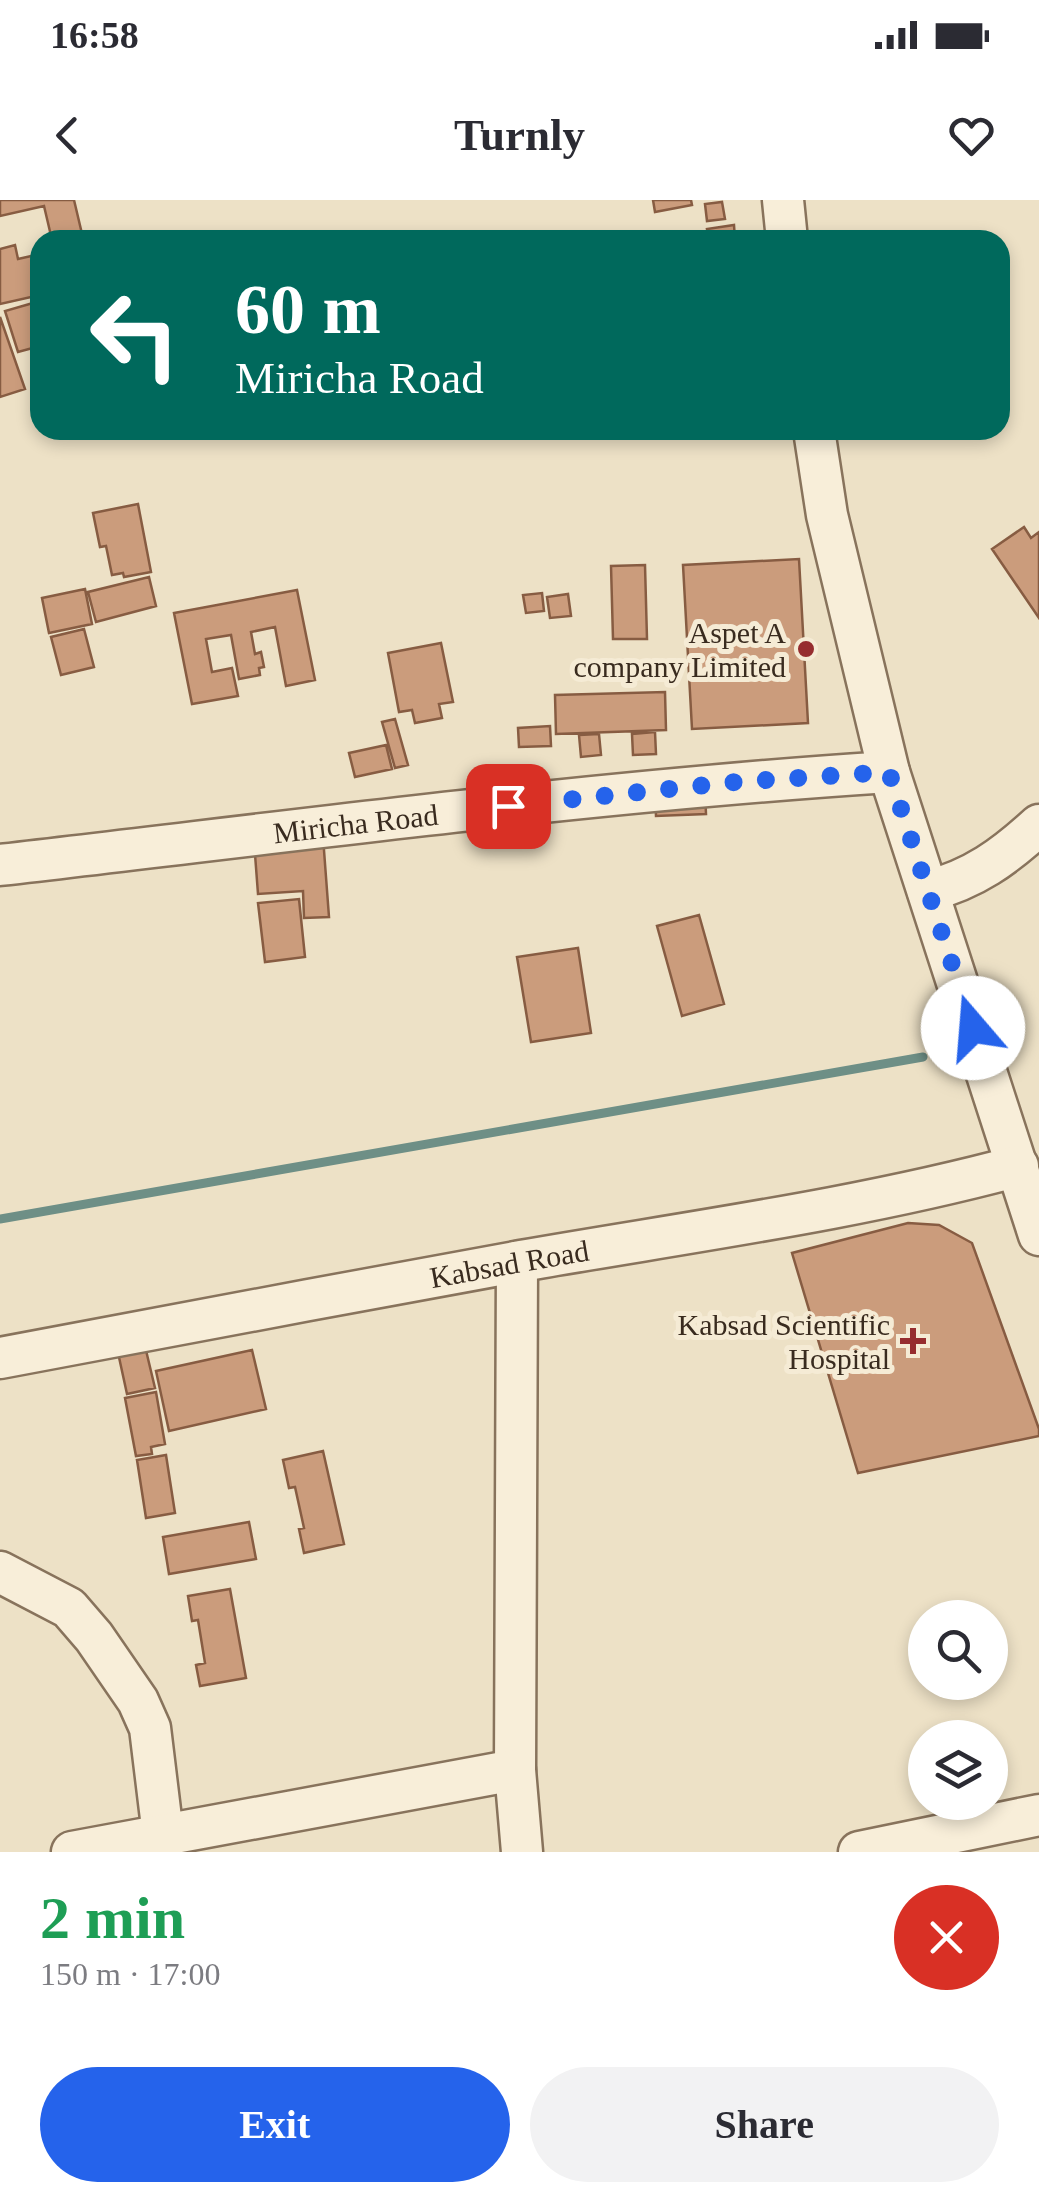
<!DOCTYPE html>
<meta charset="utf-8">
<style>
:root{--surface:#fff;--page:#f2f2f3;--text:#2b2b33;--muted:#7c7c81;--accent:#2563eb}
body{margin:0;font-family:"Times New Roman",serif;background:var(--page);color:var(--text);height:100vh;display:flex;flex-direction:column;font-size:38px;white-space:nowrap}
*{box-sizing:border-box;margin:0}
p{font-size:32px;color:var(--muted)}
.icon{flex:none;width:55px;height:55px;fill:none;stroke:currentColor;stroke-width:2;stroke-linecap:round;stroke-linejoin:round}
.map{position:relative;height:1652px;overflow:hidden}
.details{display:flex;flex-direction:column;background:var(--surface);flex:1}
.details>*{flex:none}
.top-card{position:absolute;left:30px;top:30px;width:980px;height:210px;border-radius:30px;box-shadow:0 5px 15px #0003;background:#00695c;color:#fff;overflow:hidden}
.tools{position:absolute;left:908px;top:1400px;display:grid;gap:20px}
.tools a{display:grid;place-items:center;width:100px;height:100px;border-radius:50%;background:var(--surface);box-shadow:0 5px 15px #0003;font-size:50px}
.pin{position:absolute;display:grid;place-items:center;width:85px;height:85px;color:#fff;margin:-42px;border-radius:20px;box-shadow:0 5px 15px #0006}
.me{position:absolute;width:110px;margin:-55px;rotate:342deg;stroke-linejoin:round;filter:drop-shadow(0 0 8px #0008)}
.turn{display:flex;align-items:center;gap:35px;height:210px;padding:0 40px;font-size:45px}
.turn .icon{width:130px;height:130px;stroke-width:2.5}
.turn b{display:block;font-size:70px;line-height:85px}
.round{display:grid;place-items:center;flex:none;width:105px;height:105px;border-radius:52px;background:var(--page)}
.summary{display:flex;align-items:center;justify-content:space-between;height:170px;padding:0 40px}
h1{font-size:60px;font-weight:700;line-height:75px;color:#1e9e55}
.action{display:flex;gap:20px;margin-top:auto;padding:20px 40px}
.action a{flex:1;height:115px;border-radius:60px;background:var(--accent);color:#fff;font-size:40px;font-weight:700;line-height:115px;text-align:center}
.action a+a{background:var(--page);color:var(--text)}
.status{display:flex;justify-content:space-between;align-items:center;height:70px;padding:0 50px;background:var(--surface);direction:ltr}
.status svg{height:28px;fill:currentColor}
header{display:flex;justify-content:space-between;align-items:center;height:130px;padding:0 40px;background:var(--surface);font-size:45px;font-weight:700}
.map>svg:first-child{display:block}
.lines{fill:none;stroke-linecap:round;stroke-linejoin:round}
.stream{stroke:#6e8f86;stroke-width:9}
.building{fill:#cb9c7c;stroke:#875c42;stroke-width:2.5}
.minor-casing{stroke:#88735c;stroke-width:45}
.minor{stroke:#f8eed9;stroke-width:40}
.route{stroke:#2563eb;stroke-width:18;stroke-dasharray:0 32.4}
.poi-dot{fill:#962d2f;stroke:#f5ebd5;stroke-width:4}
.labels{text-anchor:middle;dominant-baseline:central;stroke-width:10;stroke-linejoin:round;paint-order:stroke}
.poi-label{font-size:30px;fill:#392b1f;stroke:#f5ebd5;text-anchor:end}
.street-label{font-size:30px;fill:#392b1f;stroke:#f5ebd5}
</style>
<div class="status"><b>16:58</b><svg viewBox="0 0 49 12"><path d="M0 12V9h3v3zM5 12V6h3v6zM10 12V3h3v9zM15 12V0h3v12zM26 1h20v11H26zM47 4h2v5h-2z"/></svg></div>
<header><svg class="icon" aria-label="back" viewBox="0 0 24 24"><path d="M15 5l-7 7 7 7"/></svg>Turnly<svg class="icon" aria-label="heart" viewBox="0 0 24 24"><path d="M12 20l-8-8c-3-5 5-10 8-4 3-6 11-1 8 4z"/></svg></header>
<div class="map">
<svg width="1039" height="1652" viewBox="0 0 1039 1652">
<rect width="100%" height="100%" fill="#ede1c6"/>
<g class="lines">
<path class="stream" d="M0,1019L923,857"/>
</g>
<path class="building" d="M0,0H74L83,38L52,40L44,6L0,16Z
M653,0H691L692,5L655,12Z
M722,2L725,19L707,21L705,4Z
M734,25L735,40H709L707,29Z
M15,45L18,59L40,54V95L0,104V49Z
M40,101V146L18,152L5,111Z
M0,117L25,189L0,197Z
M138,304L151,372L124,377L123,373L112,375L106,346L100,347L93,313Z
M1024,327L1031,338L1039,332V418L992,349Z
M799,359L808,523L692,529L683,365Z
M645,365L647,439H613L611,366Z
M149,377L156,406L96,422L88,392Z
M85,389L92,424L49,433L42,398Z
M297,390L315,480L286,486L275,427L251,432L255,454L261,452L264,467L259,468L260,475L239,479L231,435L206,439L212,472L232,468L238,496L192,504L174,413Z
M542,393L544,411L526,413L523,395Z
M568,394L571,416L550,418L547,397Z
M84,429L94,467L61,475L51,437Z
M441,443L453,502L439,504L442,518L415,523L412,510L399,512L388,453Z
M665,492L666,530L556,534L555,495Z
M395,519L408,565L395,568L382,522Z
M550,526L551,546L519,547L518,528Z
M655,532L656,554L633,555L632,534Z
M599,534L601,555L581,557L579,535Z
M386,545L392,569L355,577L349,553Z
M705,592L706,614L656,616L655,594Z
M323,637L329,717L304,718L303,691L258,694L254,641Z
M299,699L305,757L265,762L258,703Z
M699,715L724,804L682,816L657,726Z
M578,748L591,833L531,842L517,757Z
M908,1023L939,1025L972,1043L1039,1229V1236L858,1273L792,1053Z
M144,1142L155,1188L127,1194L117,1148Z
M252,1150L266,1209L169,1231L156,1171Z
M156,1192L165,1244L151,1247L152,1254L136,1256L125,1198Z
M323,1251L344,1344L304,1353L299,1329L304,1328L295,1287L289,1288L283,1260Z
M166,1255L175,1313L146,1318L137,1260Z
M249,1322L256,1359L169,1374L163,1337Z
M230,1389L246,1478L200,1486L196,1465L205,1463L198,1420L192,1421L188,1396Z"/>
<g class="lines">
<g class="minor-casing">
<g id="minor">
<path d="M783,0L787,40"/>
<path d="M814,230L827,315L889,572L1039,1035"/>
<path id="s1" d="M0,665C296,631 592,591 889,572"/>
<path d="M928,691C974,679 1004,657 1039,625"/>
<path d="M517,1062L515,1570L522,1652"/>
<path id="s2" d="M0,1158C174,1126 347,1092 521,1061C687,1032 855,1010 1018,966"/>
<path d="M0,1372L69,1408L94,1437L138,1501L150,1528L163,1635"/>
<path d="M72,1652L515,1570"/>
<path d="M859,1652L1039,1615"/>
</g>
</g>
<use href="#minor" class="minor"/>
</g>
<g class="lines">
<path class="route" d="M508,606L735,582L889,572L973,828"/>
</g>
<g class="poi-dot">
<circle cx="806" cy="449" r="10"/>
<path d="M908 1126h10v10h10v10h-10v10h-10v-10h-10v-10h10z"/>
</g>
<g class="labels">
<g class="poi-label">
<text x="786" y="432">Aspet A<tspan x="786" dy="34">company Limited</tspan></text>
<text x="890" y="1124">Kabsad Scientific<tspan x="890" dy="34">Hospital</tspan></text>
</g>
<g class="street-label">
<text stroke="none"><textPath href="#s1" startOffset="358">Miricha Road</textPath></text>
<text stroke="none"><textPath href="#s2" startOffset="518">Kabsad Road</textPath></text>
</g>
</g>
</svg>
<div class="tools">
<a><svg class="icon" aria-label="search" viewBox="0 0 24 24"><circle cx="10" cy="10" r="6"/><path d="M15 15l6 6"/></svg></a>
<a><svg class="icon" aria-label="layers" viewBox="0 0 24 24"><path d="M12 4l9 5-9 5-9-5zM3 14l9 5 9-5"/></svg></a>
</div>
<div class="pin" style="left:508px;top:606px;background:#d93025"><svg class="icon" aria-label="arrive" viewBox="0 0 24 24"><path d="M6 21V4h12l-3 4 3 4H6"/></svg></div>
<svg class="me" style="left:973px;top:828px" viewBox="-20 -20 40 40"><circle r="19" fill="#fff"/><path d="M0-13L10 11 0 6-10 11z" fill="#2563eb"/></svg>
<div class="top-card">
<div class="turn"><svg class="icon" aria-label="left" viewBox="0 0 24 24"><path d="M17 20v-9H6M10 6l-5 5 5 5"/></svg><div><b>60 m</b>Miricha Road</div></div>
</div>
</div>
<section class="details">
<div class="summary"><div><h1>2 min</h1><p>150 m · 17:00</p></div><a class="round" style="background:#d93025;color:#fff"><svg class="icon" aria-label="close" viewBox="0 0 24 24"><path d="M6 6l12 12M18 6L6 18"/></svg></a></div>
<div class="action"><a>Exit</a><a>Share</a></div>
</section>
